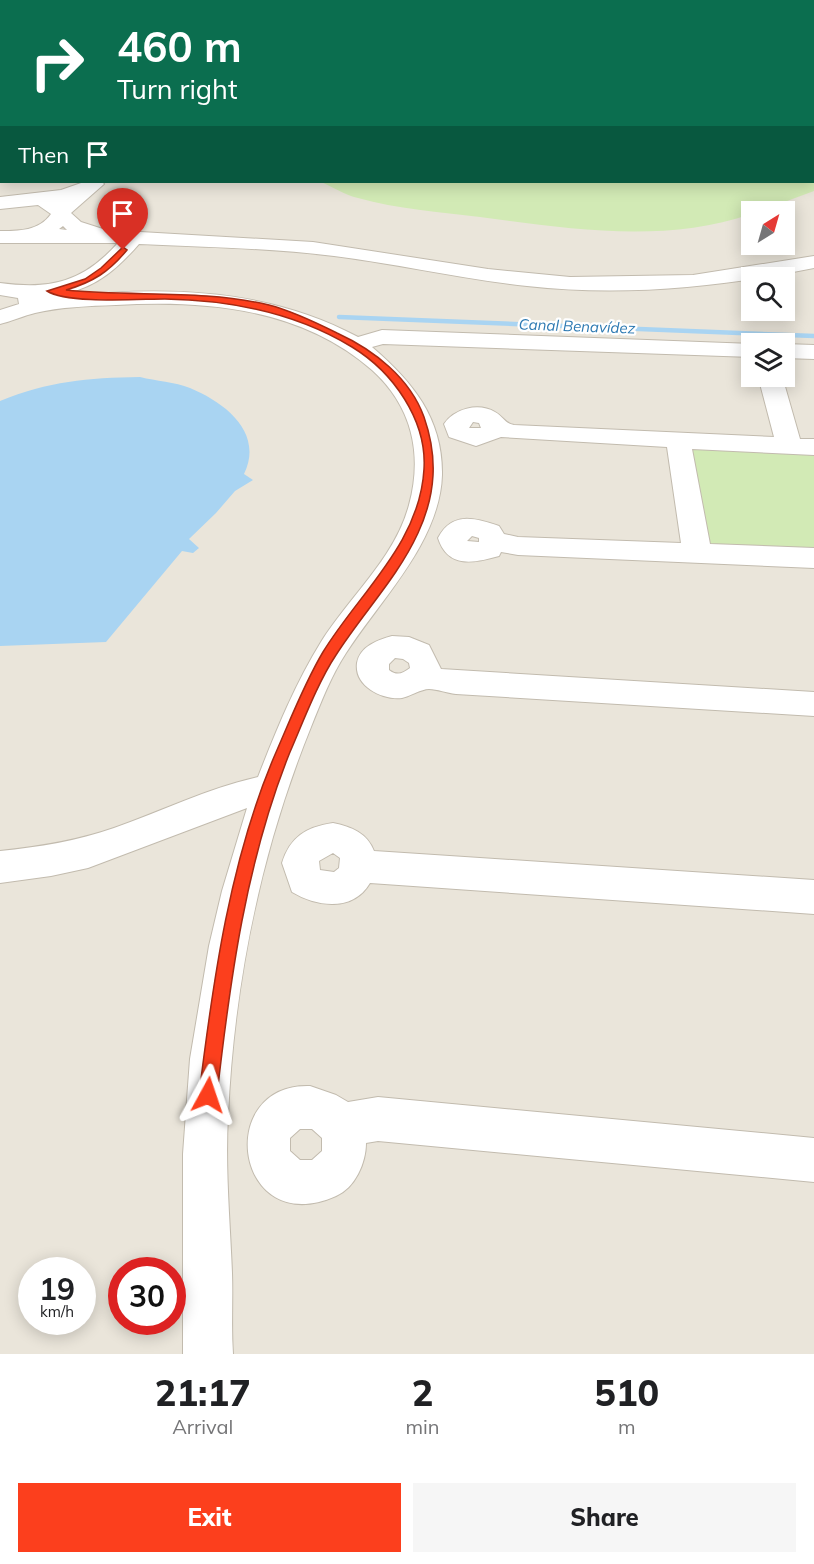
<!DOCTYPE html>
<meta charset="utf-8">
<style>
:root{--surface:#fff;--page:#f6f6f6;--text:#202124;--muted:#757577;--accent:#fc3f1d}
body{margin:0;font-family:Mulish,sans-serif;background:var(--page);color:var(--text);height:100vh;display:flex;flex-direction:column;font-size:22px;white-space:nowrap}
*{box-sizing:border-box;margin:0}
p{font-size:20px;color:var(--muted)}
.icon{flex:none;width:33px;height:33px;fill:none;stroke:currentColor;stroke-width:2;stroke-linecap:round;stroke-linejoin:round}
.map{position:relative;height:1354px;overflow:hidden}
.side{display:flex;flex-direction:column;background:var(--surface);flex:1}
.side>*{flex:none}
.banner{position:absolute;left:0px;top:0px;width:814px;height:183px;box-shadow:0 3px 15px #0003;background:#0b6e4f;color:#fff;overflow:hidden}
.needle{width:39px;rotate:37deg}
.controls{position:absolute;left:741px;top:201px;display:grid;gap:12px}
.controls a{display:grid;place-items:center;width:54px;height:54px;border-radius:0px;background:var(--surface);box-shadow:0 3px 15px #0003;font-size:30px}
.speed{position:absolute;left:18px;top:1257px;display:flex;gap:12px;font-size:30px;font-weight:700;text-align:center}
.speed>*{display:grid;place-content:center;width:78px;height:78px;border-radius:50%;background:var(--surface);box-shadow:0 3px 15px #0003;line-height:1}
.speed small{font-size:15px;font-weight:400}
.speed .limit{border:9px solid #d22;background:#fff;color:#111}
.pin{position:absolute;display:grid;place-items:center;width:51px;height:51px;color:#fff;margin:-62px -26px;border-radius:50% 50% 50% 0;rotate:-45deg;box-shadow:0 0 6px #0007}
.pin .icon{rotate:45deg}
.me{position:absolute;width:66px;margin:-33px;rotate:5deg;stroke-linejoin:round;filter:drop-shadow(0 0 4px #0008)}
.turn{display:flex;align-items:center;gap:21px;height:126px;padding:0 18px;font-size:27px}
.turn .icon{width:78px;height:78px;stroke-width:2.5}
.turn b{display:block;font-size:42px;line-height:51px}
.then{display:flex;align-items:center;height:57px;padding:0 18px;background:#0003;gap:12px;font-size:22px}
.eta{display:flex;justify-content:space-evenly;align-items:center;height:102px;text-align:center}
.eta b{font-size:36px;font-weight:800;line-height:42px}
.primary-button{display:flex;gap:12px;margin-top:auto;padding:12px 18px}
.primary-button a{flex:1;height:69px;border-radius:0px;background:var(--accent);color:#fff;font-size:24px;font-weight:800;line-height:69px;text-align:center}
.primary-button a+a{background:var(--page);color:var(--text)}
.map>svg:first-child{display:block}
.residential{fill:#eae5da;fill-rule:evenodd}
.green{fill:#d2eab5}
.water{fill:#a9d4f2}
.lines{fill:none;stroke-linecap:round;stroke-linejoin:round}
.stream{stroke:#a9d4f2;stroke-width:4.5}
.minor-casing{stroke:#c2bbae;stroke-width:2}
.minor{fill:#fff;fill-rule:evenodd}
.route{fill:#fc3f1d;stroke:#a42913;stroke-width:1.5}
.labels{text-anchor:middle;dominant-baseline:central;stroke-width:4.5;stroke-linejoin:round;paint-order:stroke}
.far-water-label{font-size:15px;font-style:italic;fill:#2e7ab2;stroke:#fff}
</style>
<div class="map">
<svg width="814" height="1354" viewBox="0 0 814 1354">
<rect width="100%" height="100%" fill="#f6f3ec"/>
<path class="residential" d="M0,0H814V1354H0ZM2,2H813V182H2ZM752,212H784V244H752ZM752,278H784V310H752ZM752,344H784V376H752ZM32,1270H82V1322H32ZM122,1270H172V1322H122Z"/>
<path class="green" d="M453,0H814V191L760,211L752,212L751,214C664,244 569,229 480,217C440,212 397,209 358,198C345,195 333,187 321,182H813V2L449,1Z
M678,440L814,447V558L697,553Z"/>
<path class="water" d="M140,377C156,381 175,382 190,388C226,403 264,433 244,474L253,480L235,491L216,513L189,539L199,548L193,553L182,551L106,642L0,646V401C49,381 87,378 140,377Z"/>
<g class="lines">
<path class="stream" d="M339,317L814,336"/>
<g class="minor-casing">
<path id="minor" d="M37,0H51V2H37Z
M356,0H372L355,2Z
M0,69H2L0,79Z
M84,182H102L104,184L71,213L81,222L106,230L313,242L488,269L570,277L693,275L814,256V268C721,287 624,297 527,286C462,279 398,264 334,256C269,248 204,247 139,244C118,268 98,286 67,293L69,296C168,286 269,289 358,337L382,330L753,344L752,357L383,344L372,347C413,382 443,419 442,475C440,542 380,600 346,653C331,676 321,702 311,727C261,850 234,984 228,1116C225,1168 230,1221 232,1273C233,1300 231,1327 233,1354H183V1154L190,1059L209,946L222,891L247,808L88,868L51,876L0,883V851C39,847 77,841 114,828C162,811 208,788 258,777C276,731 295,684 321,642C349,597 395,558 409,505C423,454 412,406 372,370C301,308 206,300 116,305C89,306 60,307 35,313C23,316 12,321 0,324V310L19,304L18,298L0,295V283C51,290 83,282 118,243H0V231C19,231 39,231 51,214L38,205L0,209V197L61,190ZM63,226L67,230L59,229Z
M784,344L814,345V359L784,358Z
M758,376H782L800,439H814V455L692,449L710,544L814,548V568L518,555L501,552L499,556C474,563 448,569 438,538C452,511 475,518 499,526L504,534L518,537L681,543L667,447L501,437L476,446L449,437L444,424C454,409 478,402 495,412C504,417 504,423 514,425L774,437ZM473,422L479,423L481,428H469ZM472,536L479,538V542L467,541Z
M392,636L409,637L429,645L441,669L814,692V716L456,694C447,693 437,689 429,689C421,689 411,696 402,698C382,700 354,686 357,663C360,646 378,640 392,636ZM395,658L403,659L409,663L410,668C402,674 397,676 389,670V664Z
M333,823C352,827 367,833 374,851L814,880V914L370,883C353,912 317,907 292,892L282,863C290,837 306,827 333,823ZM333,853L340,858L339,868L334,872L320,870L319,861Z
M310,1086L336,1095L348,1102L378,1097L814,1138V1182L378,1141L366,1143C366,1163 355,1188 336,1196C235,1241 213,1083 310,1086ZM300,1129H312L322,1138V1151L312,1160H300L290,1151V1138Z"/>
</g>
<use href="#minor" class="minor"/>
</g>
<path class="route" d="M123,247L127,250C109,272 93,282 66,290C133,297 202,289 269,305C292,311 315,322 337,333C374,350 410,378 424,417C438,457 436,494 418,533C398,577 362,614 336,655C318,682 303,722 290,752C246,861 230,980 217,1095L214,1102L208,1105L201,1102L199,1095C213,981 230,857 277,750C291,718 305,682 323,652C359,593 420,543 424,469C427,420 393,372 352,347C296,313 230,300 165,299C139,299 67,304 47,291L85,279L101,268Z"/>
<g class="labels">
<g class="far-water-label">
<text transform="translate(577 326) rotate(2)">Canal Benavídez</text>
</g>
</g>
</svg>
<div class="controls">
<a><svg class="needle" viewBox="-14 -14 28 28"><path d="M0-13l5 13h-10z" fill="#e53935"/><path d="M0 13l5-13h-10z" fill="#757577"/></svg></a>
<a><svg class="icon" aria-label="search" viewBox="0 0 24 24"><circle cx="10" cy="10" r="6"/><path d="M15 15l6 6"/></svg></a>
<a><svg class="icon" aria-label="layers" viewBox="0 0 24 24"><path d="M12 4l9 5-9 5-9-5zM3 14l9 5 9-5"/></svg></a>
</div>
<div class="speed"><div>19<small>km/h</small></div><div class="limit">30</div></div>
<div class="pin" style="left:123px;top:250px;background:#d93025"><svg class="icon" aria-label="arrive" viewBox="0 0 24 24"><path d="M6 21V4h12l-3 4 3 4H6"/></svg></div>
<svg class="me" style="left:208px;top:1095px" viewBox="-20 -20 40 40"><path d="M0-17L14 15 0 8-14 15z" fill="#fc3f1d" stroke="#fff" stroke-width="4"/></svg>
<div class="banner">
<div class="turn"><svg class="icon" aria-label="right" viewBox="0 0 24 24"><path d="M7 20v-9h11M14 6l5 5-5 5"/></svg><div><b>460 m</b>Turn right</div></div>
<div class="then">Then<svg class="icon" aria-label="arrive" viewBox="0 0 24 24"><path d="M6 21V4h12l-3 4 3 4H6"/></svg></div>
</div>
</div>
<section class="side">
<div class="eta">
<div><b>21:17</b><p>Arrival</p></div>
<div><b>2</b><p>min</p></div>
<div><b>510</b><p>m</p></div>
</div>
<div class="primary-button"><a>Exit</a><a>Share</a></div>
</section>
